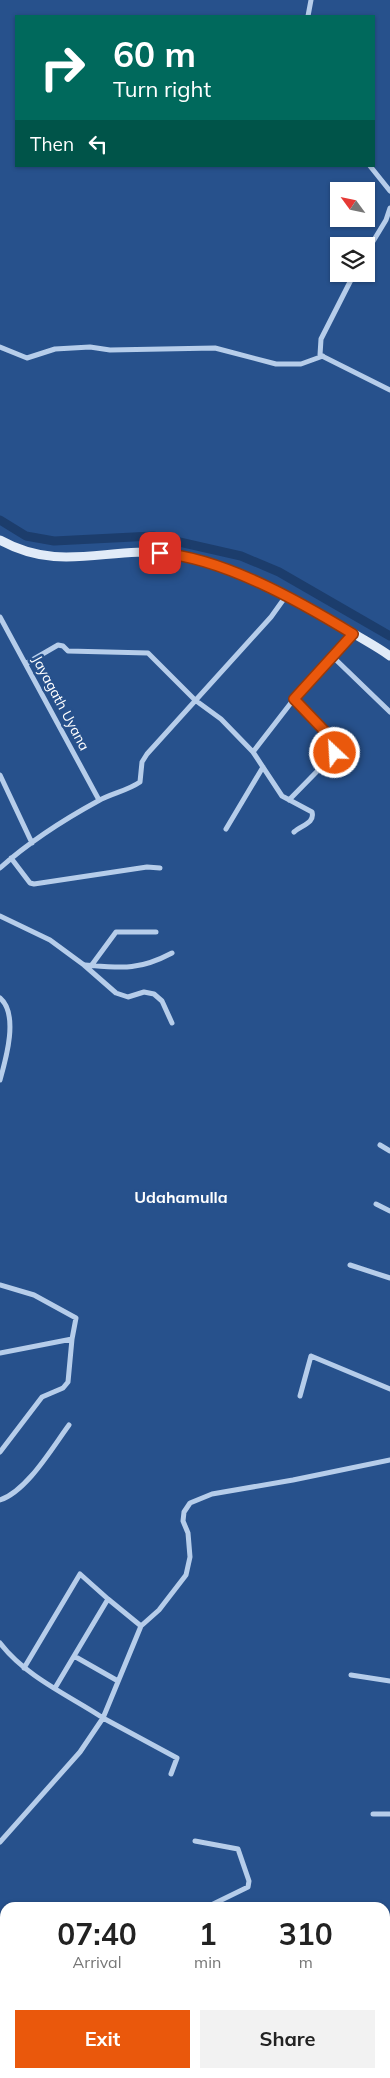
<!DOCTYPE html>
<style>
:root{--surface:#fff;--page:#f2f2f2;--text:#222;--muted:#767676;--accent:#ea580c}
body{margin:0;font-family:Mulish,sans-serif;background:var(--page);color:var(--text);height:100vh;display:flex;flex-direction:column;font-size:19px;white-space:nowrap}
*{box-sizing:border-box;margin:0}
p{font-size:16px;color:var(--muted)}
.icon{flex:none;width:28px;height:28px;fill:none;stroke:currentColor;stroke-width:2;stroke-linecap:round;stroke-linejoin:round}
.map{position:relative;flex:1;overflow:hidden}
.side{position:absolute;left:0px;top:1902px;width:390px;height:176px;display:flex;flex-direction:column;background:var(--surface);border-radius:15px 15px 0 0;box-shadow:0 1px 4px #0004}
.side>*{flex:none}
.guide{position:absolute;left:15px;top:15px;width:360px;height:152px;border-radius:0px;box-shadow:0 1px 4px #0004;background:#00695c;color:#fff;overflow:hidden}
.needle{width:32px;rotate:303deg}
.controls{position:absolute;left:330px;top:182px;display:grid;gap:10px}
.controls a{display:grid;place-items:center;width:45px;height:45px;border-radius:0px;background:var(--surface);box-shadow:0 1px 4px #0004;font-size:25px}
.pin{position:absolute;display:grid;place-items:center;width:42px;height:42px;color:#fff;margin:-21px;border-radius:10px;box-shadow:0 2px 8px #0006}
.me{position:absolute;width:55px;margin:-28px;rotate:335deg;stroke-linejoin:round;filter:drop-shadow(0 0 4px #0008)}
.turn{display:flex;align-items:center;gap:18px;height:105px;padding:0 15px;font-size:22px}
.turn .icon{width:65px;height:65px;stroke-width:2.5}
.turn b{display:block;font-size:35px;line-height:42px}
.then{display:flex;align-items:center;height:48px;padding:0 15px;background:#0003;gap:10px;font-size:19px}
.eta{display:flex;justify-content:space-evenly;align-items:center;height:85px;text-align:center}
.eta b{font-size:30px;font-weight:700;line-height:35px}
.button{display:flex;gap:10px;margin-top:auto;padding:10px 15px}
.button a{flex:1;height:58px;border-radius:0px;background:var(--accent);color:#fff;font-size:20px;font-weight:700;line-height:58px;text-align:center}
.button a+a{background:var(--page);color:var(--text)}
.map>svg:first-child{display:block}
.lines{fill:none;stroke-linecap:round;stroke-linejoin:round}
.canal{stroke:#1c3d6c;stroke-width:9}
.minor{stroke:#b6cdea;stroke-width:5}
.secondary{stroke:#e1ebf8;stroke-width:9}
.route-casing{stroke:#983908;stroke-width:12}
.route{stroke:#ea580c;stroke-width:9}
.labels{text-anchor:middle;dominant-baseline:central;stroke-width:5;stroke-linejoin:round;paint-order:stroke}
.street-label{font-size:14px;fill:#fff;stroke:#27518c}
.quarter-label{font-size:16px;font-weight:bold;fill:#fff;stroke:#27518c}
</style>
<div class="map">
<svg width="390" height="2078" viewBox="0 0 390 2078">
<rect width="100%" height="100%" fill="#27518c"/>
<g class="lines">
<path class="canal" d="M0,520L26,536L54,541L153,536L241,556L279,572L390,636"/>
<path class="minor" d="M308,16L311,0
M370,166L390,191
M366,253L386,220L390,208
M354,274L321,339L320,355L390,390
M0,347L27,358L55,349L90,347L110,350L215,348L276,364H301L323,356
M0,617L99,800
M332,656L390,712
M27,663L58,645L63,646L68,651L148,653L195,700L221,719L253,752L294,699L353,633
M253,752L282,796L312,812C315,823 302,825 294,832
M0,775L32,843
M289,800L335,753L336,743L294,699
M226,829L263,767
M11,858L30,883L34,884L147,867L160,868
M0,868C28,843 65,819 98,801C112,793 127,791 140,782L142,762L147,754L271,617L286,596
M0,916L50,940L84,965L116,993L128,997L144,992L154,994L162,1001L172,1023
M85,965C121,968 138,971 172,953
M91,966L116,932H156
M0,998C19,1014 6,1059 0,1080
M380,1145L390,1151
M376,1204L390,1211
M350,1265L390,1278
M0,1285L34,1295L76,1318L72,1339L0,1353
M300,1396L311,1356L390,1389
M0,1452L42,1397L63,1388L68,1382L72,1339
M0,1500C27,1491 52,1448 69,1425
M141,1626L159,1610L186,1575L190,1557L188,1533L183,1521L184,1512L190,1503L212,1494L293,1480L390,1460
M0,1643C26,1677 68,1695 103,1718L141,1626L108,1599L74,1656L118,1681
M24,1668L80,1574L108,1599
M351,1675L390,1681
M55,1688L74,1656
M373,1814H390
M195,1841L238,1849L249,1881L248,1887L205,1908
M0,1842L80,1752L103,1718L177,1758L171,1774
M5,2060L2,2062L5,2071
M315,2078L318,2074"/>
<path class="secondary" d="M0,540C61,574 110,545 171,554C232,564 295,599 348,630C362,639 376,646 390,656"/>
</g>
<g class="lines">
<g class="route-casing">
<path id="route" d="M160,553C223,558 299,601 353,634L294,699L336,743L335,753"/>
</g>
<use href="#route" class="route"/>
</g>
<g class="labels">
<g class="street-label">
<text transform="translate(61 703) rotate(62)">Jayagath Uyana</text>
</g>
<g class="quarter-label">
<text x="181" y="1197">Udahamulla</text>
</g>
</g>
</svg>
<div class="controls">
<a><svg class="needle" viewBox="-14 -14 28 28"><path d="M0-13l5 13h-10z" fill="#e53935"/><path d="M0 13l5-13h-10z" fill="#767676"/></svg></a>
<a><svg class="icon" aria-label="layers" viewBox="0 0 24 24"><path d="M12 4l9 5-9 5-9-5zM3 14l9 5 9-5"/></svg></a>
</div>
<div class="pin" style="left:160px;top:553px;background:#d93025"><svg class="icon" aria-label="arrive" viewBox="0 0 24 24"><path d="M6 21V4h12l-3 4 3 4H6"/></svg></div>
<svg class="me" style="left:335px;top:753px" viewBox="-20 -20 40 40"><circle r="17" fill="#ea580c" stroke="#fff" stroke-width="3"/><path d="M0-11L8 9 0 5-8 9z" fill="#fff"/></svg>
<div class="guide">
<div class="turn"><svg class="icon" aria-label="right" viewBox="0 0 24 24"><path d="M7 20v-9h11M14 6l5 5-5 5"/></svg><div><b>60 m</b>Turn right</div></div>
<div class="then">Then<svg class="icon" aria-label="left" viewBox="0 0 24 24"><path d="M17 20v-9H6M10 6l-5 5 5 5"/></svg></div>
</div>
<section class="side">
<div class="eta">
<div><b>07:40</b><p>Arrival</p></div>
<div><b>1</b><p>min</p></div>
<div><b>310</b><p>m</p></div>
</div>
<div class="button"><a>Exit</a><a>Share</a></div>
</section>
</div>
